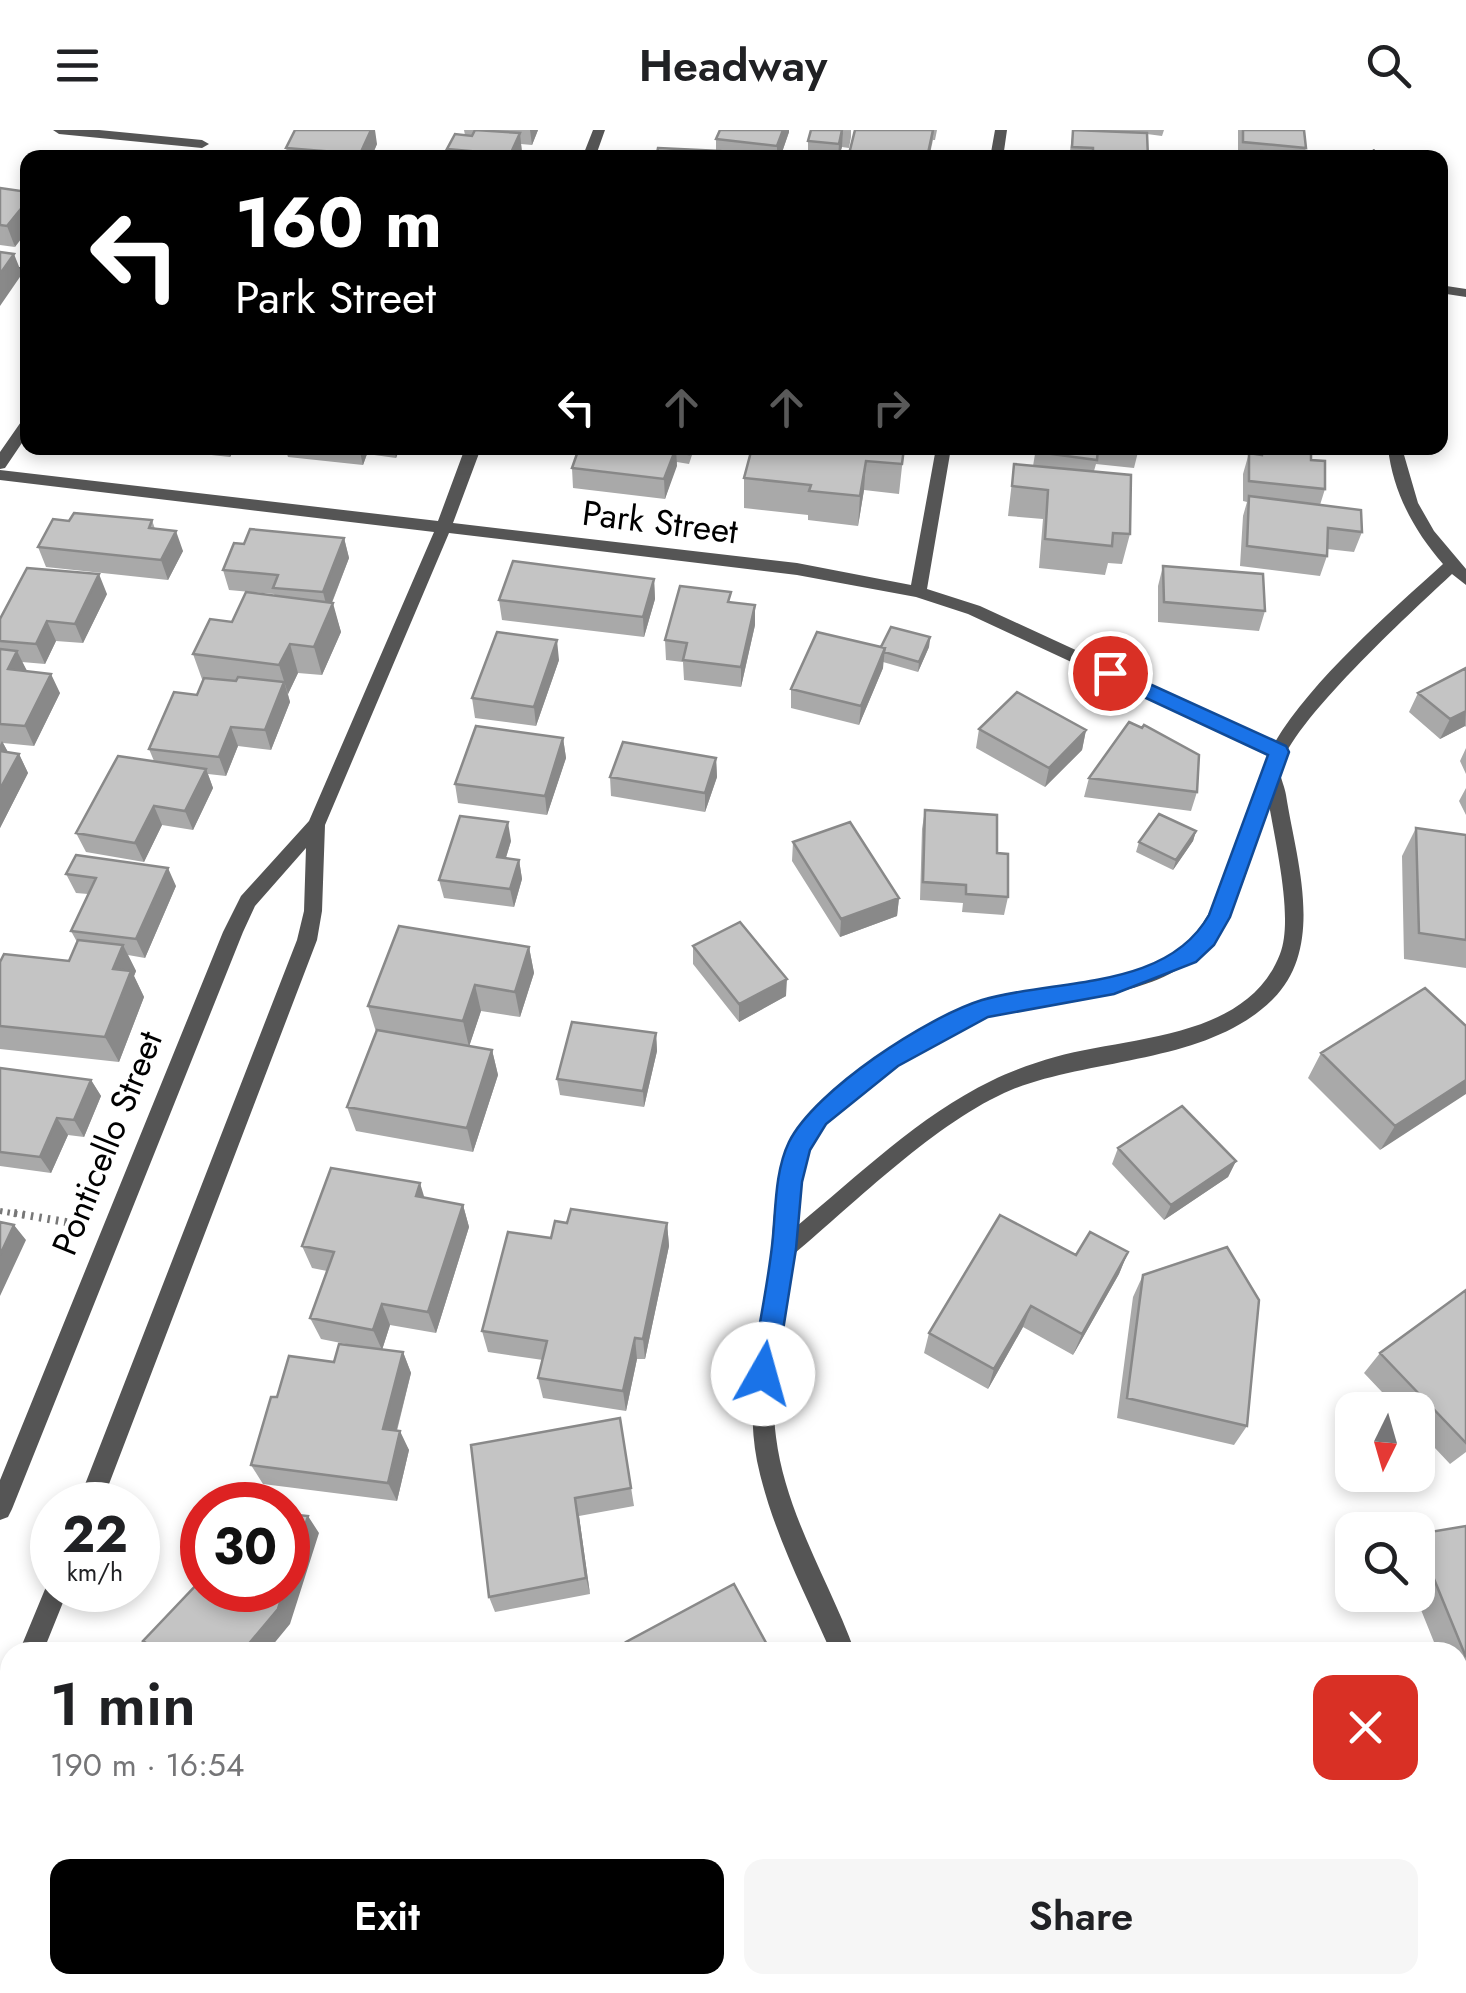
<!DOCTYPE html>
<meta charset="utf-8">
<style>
:root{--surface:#fff;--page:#f6f6f6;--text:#202124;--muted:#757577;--accent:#000}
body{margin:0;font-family:Jost,sans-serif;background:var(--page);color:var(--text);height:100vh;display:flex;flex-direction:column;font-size:38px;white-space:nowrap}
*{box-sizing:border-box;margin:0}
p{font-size:32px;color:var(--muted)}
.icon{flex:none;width:55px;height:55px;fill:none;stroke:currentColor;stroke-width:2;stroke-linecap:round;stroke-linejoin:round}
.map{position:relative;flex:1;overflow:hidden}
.details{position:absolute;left:0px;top:1512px;width:1468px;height:352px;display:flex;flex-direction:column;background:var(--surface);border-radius:30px 30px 0 0;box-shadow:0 5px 15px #0003}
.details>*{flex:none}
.top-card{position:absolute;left:20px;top:20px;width:1428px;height:305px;border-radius:20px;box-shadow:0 5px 15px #0003;background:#000;color:#fff;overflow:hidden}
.needle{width:65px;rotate:185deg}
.controls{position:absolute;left:1335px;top:1262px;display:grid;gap:20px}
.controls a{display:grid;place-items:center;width:100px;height:100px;border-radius:20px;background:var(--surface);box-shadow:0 5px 15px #0003;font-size:50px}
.speed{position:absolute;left:30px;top:1352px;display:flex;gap:20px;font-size:50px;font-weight:700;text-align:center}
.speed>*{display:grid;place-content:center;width:130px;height:130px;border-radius:50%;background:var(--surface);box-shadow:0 5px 15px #0003;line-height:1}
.speed small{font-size:25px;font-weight:400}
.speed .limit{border:15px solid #d22;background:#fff;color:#111}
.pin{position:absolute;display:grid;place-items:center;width:85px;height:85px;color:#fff;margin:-42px;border:5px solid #fff;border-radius:50%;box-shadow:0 2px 10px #0007}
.me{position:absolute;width:110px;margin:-55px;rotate:7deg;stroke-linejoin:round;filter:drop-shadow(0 0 8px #0008)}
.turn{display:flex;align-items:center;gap:35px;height:210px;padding:0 50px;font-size:45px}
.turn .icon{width:130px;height:130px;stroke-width:2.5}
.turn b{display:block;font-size:70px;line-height:85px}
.lanes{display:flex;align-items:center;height:95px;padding:0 50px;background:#0003;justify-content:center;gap:50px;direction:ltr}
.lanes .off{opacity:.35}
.round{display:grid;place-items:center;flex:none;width:105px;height:105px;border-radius:20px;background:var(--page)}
.overview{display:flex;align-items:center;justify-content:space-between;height:170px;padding:0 50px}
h1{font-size:60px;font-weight:600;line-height:75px}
.button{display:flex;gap:20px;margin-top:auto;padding:20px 50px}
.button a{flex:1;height:115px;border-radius:20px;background:var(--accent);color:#fff;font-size:40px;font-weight:600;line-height:115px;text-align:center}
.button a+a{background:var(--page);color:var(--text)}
header{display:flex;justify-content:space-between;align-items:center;height:130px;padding:0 50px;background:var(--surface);font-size:45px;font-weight:600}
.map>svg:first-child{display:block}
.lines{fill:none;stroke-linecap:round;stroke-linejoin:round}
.path-far1{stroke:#777;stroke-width:6;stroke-dasharray:2.5 5;stroke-linecap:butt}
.path{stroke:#777;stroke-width:8;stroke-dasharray:2.5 6;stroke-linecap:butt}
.service{fill:#555;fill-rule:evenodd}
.minor{fill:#555;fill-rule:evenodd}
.tertiary{fill:#555;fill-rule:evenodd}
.wall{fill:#a9a9a9}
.shaded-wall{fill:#898989}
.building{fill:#c4c4c4;stroke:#898989;stroke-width:2.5}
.route{fill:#1a73e8;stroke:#114b97;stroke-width:2.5}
.labels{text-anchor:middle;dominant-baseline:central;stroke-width:8;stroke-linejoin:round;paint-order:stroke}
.street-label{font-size:35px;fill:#000;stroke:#fff}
</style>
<header><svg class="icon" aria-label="menu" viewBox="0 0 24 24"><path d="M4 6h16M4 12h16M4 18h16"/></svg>Headway<svg class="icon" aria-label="search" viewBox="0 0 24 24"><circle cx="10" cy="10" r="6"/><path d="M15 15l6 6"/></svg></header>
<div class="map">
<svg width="1466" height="1863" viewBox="0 0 1466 1863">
<rect width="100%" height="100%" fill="#fff"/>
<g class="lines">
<path class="path-far1" d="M0,1081L29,1086"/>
<path class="path" d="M14,1083L83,1095"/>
<path class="service" d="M0,135L28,138V146L0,143Z"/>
<path class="minor" d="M593,0H605L595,28H582Z
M995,0H1007L1003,28H990Z
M1374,19L1384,28H1371L1367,23Z
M1440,155L1466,159V167L1440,163Z
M465,318H481L453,393L797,433L911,455L936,318H951L927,459L980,476L1275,612C1312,550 1389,483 1443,434C1414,401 1393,362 1388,318H1402L1418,373L1434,401L1466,439V455L1452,444C1419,475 1278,603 1280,643C1281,649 1285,658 1286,665C1296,729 1326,816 1273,869C1208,934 1093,927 1011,960C937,991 856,1072 794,1124C785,1184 768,1246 776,1307C786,1385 829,1450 855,1522H831C804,1461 771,1398 757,1331C746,1273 757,1216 767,1158C774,1116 771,1062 786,1023C810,964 908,900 966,878C1036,852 1141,863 1194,805C1224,773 1252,669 1269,624L968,484L916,467L797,445L449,403L325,695L322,781L317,810L101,1375H77L297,810L304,781L306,718L255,776L243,802L12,1379L8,1387L0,1390V1350L223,802L241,766L309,691L434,402L0,350V340L438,391ZM1269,674C1275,712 1294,789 1280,824C1247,910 1129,906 1055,927C1034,933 1011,941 991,951C919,986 859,1045 797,1096C798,1071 797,1043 808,1021C832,973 939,901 989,886C1060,865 1148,874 1205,819C1239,787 1253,717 1269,674Z
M52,1449V1460H68L43,1522H19L48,1452Z
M10,1571V1623L0,1630V1577Z
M0,1683L10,1689V1736L0,1730Z
M42,1855H70L72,1863H44Z
M972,1855H1000L1004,1863H976Z"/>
<path class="tertiary" d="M53,0H99L202,10L209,14L202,18L59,4Z
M28,287V304L5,338L0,339V322L23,289Z"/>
</g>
<path class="wall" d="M464,0H538L532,15L521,14L522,23L520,28H449L447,19L465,5Z
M843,0H851V7L849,18L842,17L839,28H808V11L843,0L842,6Z
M855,0H937L935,10H933L929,28H849Z
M1073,0H1164L1162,6L1147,4L1148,28H1069Z
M1238,0H1304L1306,18L1304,25L1330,28H1238Z
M789,2L780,28H656L716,21V9Z
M377,14L371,28H274L288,27L286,18Z
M0,58L15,117L0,115Z
M147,318H146H235L230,327Z
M285,318H400L396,328L367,324L363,335L288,327Z
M692,318V325L689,334L677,332L665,369L573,358L572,338Z
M904,318L899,364L864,360L858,396L808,390V385L744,378V348Z
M1036,318H1139L1134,338L1096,334L1094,341L1130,404L1122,434L1108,433L1105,445L1039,438L1043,389L1008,386L1014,334L1033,336Z
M1258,318H1311V330L1325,359L1320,375L1362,402L1354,422L1327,419V426L1320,446L1240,436L1243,386L1247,372L1243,371V344L1249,323L1257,324Z
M152,390L155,399L183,421L168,450L46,437L38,417L69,391Z
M344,408L349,428L332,473L341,502L322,545L298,543L288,564L290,572L271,620L238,616L226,646L208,644L213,658L193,700L162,695L144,732L86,722L76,703L154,631L149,619L197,565L203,552L193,524L232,492L275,466L274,464L229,460L223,440L244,414Z
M1163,436L1265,481L1259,501L1158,492V456Z
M654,449L655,469L644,507L502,490L499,470Z
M107,464L83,513L56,511L45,534L22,532L27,541L60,563L34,616L3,613L8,622L19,624L28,643L0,698V489Z
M731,473L755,475V495L741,557L684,550L683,532L666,530L665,510Z
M930,507L929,517L918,542L883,532V538L859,595L791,578V559L881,517Z
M559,530L536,596L475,588L472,568Z
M1466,538V597L1465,596L1440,609L1409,582L1418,563Z
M979,599L1086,600L1082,620L1045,657L976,618Z
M563,608L566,628L547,685L458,673L455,654Z
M1466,618V644L1460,631Z
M716,628L717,647L705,682L611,666L610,647Z
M1089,648L1197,662L1191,681L1084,667Z
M1466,658V685L1459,671Z
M925,680L997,723L1008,767L1004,785L962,782L963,773L920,770L922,699Z
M1416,698L1466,705V838L1404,829L1402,726Z
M1196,701L1193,711L1173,740L1136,722L1139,712Z
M511,711L506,728L519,730L522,749L514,777L444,768L439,750Z
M793,712L899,768L897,786L840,807L792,731Z
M66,744L176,756L145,828L128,825L136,841L134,846L144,867L119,932L0,919V832L69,831L77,812L71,801L88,764L76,763Z
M693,816L786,866L739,892L693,834Z
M529,817L534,843L520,887L481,881L469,916L492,920L498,945L473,1022L356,1001L347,977L376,902L368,876Z
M1466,896L1380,1020L1308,948L1321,923Z
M656,903L657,921L644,977L560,965L557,949Z
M0,938L91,950L101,966L84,1007L68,1005L51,1043L0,1036Z
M1118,1018L1236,1031L1228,1047L1164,1090L1112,1034Z
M425,1068L463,1075L469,1097L436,1203L390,1195L382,1220L403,1222L411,1243L397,1301L409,1320L397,1371L263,1354L251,1335L277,1267L334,1232L366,1218L321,1209L310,1188L327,1141L312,1138L302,1116Z
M567,1093H667L669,1116L645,1229H637L626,1281L543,1268L538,1248L543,1230L488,1222L482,1201L551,1108Z
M1128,1122L1119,1144L1073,1225L1023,1197L988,1259L924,1223L929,1203Z
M1143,1145L1247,1296L1234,1315L1117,1288L1133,1167Z
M1466,1160V1322L1450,1334L1418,1300V1280H1399L1364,1243L1380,1223Z
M620,1288L634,1376L579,1386L590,1464L495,1482L489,1467Z
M1466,1396V1660L1464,1662L1458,1654V1522H1438L1415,1465H1418V1404Z"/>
<path class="shaded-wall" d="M371,0H375L377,14L371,28H361L360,24Z
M530,0H538L532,15Z
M783,0H789V2L780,28H777V16Z
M843,0L842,17L838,28L839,14Z
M934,0L929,28H927Z
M520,3L522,23L520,28H509Z
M28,70V100L15,117L7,96Z
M14,124L22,144L0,176V144Z
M228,318H235L230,327Z
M359,318H365L367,324L363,335Z
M394,318H400L396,328Z
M676,318L677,336L665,369L664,349Z
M866,331L864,360L858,396L860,366Z
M176,401L183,421L168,450L161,430Z
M344,408L349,428L328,482L323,462Z
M99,444L107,464L83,513L75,494Z
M654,449L655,469L644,507L643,487Z
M333,473L341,502L322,545L314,517Z
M755,475V495L741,557V537Z
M47,491L56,511L45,534L36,514Z
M930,507L929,517L918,542L919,532Z
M557,510L559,530L536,596L534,577Z
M290,514L298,543L288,564L279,535Z
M885,518L883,538L859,595L861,576Z
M17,521L27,541L8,539Z
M51,544L60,563L34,616L25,596Z
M284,552L290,572L271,620L265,600Z
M1466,581L1465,596L1440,609L1450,589Z
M231,597L238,616L226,646L219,627Z
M1086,600L1082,620L1045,657L1049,638Z
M563,608L566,628L547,685L545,666Z
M2,611L12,630L0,626V615Z
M19,624L28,643L0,698V659Z
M716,628L717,647L705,682V663Z
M206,639L213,658L193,700L185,681Z
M154,676L162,695L144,732L135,713Z
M508,692L511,711L500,746L497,727Z
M1196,701L1193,711L1173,740L1176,730Z
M519,730L522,749L514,777L510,759Z
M168,738L176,756L145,828L136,809Z
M899,768L897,786L840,807L841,789Z
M123,815L136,841L134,846L144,867L119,932L105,907L113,839Z
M529,817L534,843L520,887L515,862Z
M787,849L786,866L739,892V874Z
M475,855L481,881L469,917L463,891Z
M656,903L657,921L644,977L643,961Z
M492,920L498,945L473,1022L467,998Z
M91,950L101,966L84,1007L74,990Z
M1466,950V964L1380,1020L1395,996Z
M57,988L68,1005L51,1043L40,1027Z
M1236,1031L1228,1047L1164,1090L1171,1075Z
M420,1053L427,1076L416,1066Z
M463,1075L469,1097L436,1203L428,1182Z
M667,1093L669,1116L645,1229L643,1209Z
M14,1095L26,1110L0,1166V1125Z
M1128,1122L1119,1144L1073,1225L1082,1204Z
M382,1174L390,1195L382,1220L373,1200Z
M1031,1176L1023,1197L988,1259L994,1239Z
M635,1208L637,1229L626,1281L623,1261Z
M403,1222L411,1243L392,1318L383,1299Z
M400,1301L409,1320L397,1371L388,1353Z
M575,1368L579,1386L590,1464L586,1448Z
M308,1386L319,1403L290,1494L267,1522H242L284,1460H288V1450Z
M456,1855H464L465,1863H457Z"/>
<path class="building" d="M295,0H371L360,24L286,18Z
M475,0L520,3L509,27L516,28H468L471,21L447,19L455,4L472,6Z
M720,0H783L777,16L716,9Z
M811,0H842L839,14L808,11Z
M855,0H933L927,28H890L849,24Z
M1073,0L1147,3L1148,28H1093V18L1072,17Z
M1243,0H1304L1306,18L1243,12Z
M658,18L720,21L719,28H656Z
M1261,21L1330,26V28H1261Z
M0,58L28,62V70L7,96L0,95Z
M0,122L14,124L0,144Z
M579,318H676L664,349L572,338Z
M676,318H691L689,324L676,322Z
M752,318H904L902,334L866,331L860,366L809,361L811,355L744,348Z
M1036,318H1098L1097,330L1036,322Z
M1263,318H1311V330L1325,331V359L1249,351V323L1262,325Z
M1014,334L1131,345L1130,404L1113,403L1112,416L1045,409L1048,360L1012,356Z
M1249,366L1361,380L1362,402L1328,398L1327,426L1247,416Z
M74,383L152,390L149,398L176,401L161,430L38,417L53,389L69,391Z
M250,399L344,408L323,462L273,458L278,445L223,440L234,413L244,414Z
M513,431L654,449L643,487L499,470Z
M1163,436L1263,444L1265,481L1164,472Z
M27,438L99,444L75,494L47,491L36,514L0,511V489Z
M680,456L731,462L728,472L755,475L741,537L683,530L687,513L665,510Z
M246,462L333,473L314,517L290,514L279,535L193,524L210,489L232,492Z
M891,497L930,507L919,532L884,522L885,518L881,517Z
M497,502L557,510L534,577L472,568Z
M817,502L885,518L861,576L791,559Z
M0,519L17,521L8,539L51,544L25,596L0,594Z
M1466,538V581L1450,589L1418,563Z
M238,547L284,552L265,600L231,597L219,627L149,619L174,562L197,565L204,548L236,551Z
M1017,562L1086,600L1049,638L979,599Z
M1129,592L1142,598L1144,595L1199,625L1197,662L1089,648Z
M476,596L563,608L545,666L455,654Z
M623,612L716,628L705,663L610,647Z
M0,621L19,624L0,659Z
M118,626L206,639L185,681L154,676L135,713L76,703Z
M925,680L997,685V723L1008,724V767L966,764V755L923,752Z
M1159,684L1196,701L1176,730L1139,712Z
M460,686L508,692L497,727L519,730L510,759L439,750Z
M850,692L899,768L841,789L793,712Z
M1416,698L1466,705V810L1419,803Z
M76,725L168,738L136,809L71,801L96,748L66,744Z
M740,792L787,849L739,874L693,816Z
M399,796L529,817L515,862L475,855L463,891L368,876Z
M78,810L123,815L113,839L131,841L105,907L0,896V832L4,824L69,831Z
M1425,858L1466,896V950L1395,996L1321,923Z
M572,892L656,903L643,961L557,949Z
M377,900L492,920L467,998L347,977Z
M0,938L91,950L74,990L57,988L40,1027L0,1022Z
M1182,976L1236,1031L1171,1075L1118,1018Z
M331,1038L420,1053L416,1066L463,1075L428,1182L382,1174L373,1200L310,1188L334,1122L302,1116Z
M571,1079L667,1093L643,1209L635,1208L623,1261L538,1248L547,1211L482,1201L508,1102L551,1108L555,1091L567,1093Z
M1000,1085L1076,1125L1090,1102L1128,1122L1082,1204L1031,1176L994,1239L929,1203Z
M0,1092L14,1095L0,1125Z
M1227,1117L1259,1170L1247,1296L1127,1268L1143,1145Z
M1466,1160V1313L1380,1223Z
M339,1214L403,1222L383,1299L400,1301L388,1353L251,1335L271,1267H277L289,1226L334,1232Z
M620,1288L631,1358L575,1368L586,1448L489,1467L471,1315Z
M288,1384L308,1386L288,1450Z
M1466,1396V1527L1418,1410V1404Z
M202,1449V1460H284L278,1479L242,1522H160L143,1511Z
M734,1454L771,1522H632L626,1512Z
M1466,1538V1627L1458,1616V1543Z
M278,1855H456L457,1863H278Z
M763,1855H861L863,1863H765Z"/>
<path class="route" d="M1110,536L1286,616L1289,622L1230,787L1214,815L1196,832L1114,864L988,887L898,936L826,994L810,1020L802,1052L796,1119L776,1244L772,1252L763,1256L754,1252L751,1244C758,1201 767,1159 772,1116C776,1083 774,1043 789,1012C815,960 927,887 982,870C1056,848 1166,861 1209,785L1268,625L1103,548L1100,543Z"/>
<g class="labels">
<g class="street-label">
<text transform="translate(660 392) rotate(7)">Park Street</text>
<text transform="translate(107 1013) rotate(-68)">Ponticello Street</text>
</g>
</g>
</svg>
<div class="controls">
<a><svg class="needle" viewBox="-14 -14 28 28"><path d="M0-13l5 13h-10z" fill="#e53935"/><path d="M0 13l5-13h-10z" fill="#757577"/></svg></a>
<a><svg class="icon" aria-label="search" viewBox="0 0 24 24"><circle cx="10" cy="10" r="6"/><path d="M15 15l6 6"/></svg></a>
</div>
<div class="speed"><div>22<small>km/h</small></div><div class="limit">30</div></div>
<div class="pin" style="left:1110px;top:543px;background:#d93025"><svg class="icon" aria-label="arrive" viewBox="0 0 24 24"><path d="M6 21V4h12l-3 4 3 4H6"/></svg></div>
<svg class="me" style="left:763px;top:1244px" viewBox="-20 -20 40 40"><circle r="19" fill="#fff"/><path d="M0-13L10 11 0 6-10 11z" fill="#1a73e8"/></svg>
<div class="top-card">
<div class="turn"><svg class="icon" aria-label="left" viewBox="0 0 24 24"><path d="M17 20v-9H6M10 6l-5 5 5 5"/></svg><div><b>160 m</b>Park Street</div></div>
<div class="lanes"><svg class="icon" aria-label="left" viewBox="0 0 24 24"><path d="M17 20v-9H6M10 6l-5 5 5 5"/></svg><svg class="icon off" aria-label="ahead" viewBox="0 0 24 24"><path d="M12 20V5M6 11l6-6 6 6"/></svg><svg class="icon off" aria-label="ahead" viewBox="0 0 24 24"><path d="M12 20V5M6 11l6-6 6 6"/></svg><svg class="icon off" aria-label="right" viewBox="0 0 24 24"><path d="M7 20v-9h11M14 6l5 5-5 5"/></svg></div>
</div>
<section class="details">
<div class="overview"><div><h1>1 min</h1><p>190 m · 16:54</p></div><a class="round" style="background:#d93025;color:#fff"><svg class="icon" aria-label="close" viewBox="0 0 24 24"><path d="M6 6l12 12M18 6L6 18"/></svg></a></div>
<div class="button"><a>Exit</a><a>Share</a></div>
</section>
</div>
